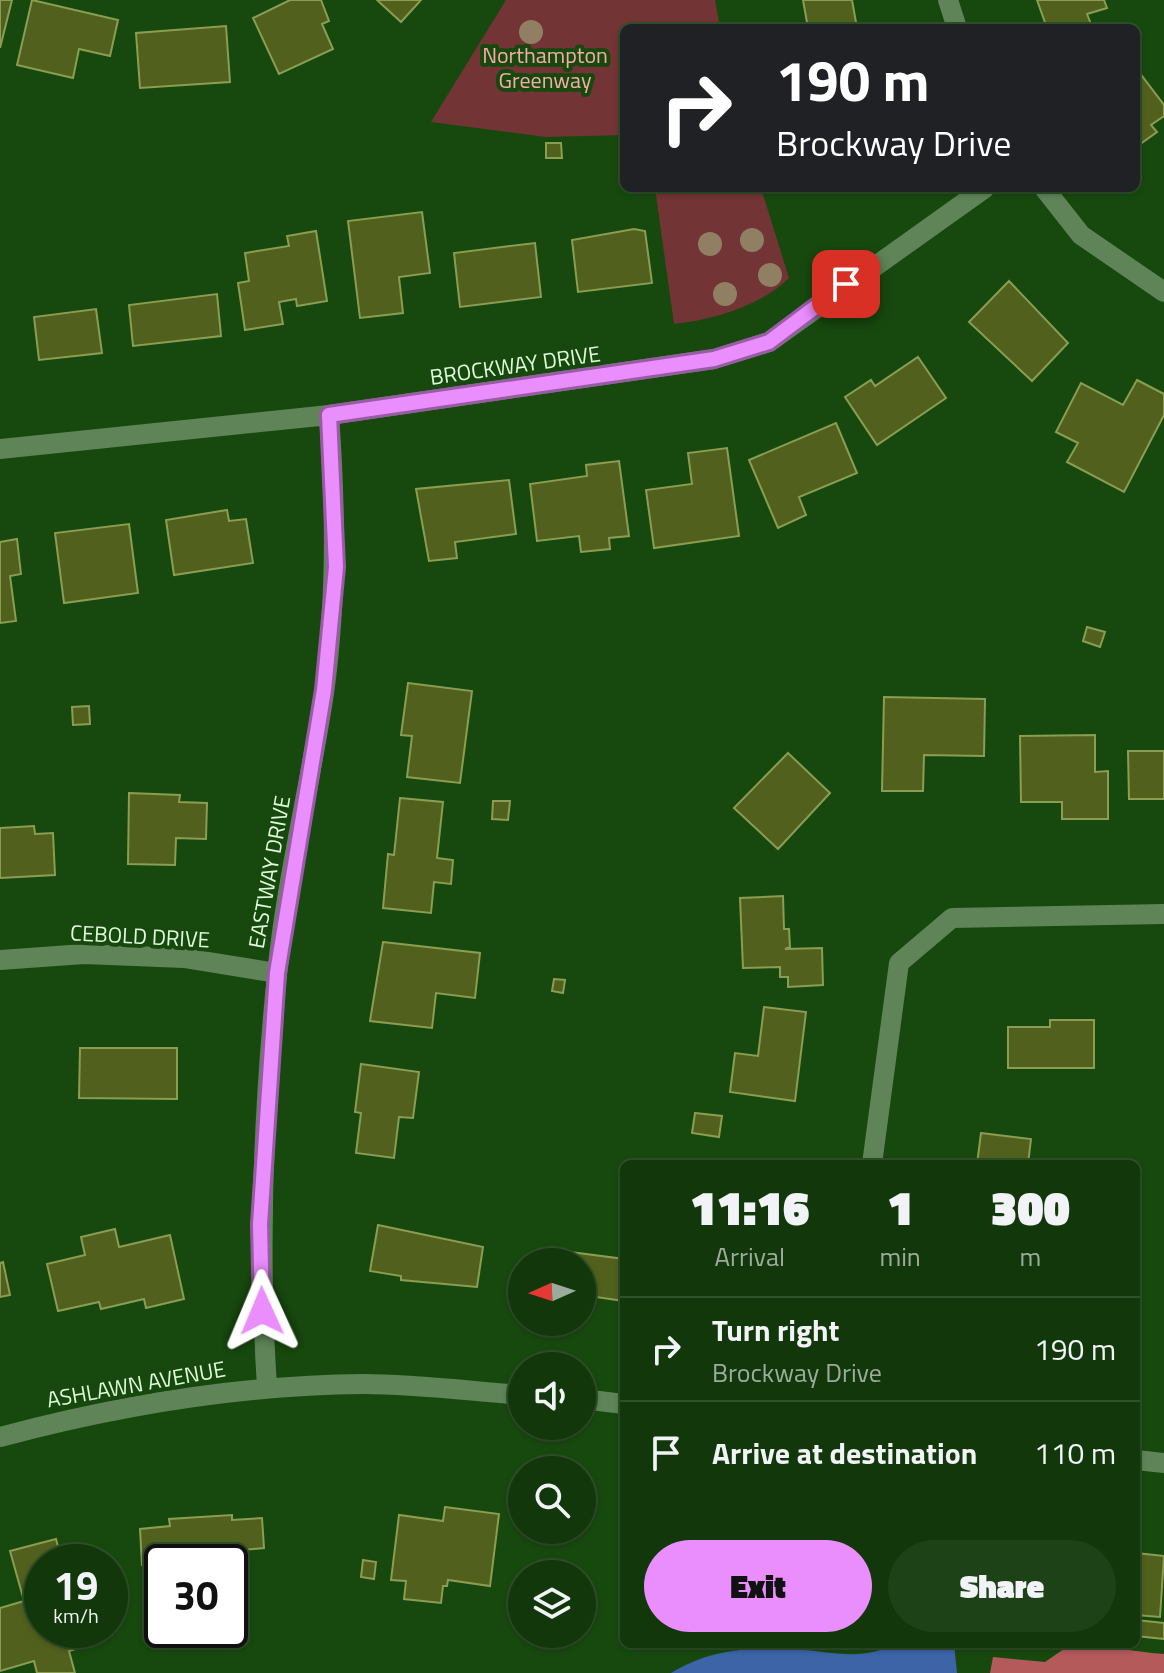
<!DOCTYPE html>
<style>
:root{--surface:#11370a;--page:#1e4218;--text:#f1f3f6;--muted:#9cac9c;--line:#30512b;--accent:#ea8dfd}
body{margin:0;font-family:"Titillium Web",sans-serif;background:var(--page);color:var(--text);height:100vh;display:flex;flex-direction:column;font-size:30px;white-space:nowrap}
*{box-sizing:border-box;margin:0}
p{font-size:26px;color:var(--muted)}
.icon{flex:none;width:44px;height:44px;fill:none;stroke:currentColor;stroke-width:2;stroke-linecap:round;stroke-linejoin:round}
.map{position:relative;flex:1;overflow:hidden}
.side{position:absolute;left:620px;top:1160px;width:520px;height:488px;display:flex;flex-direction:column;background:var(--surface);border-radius:12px;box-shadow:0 2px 6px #0004,0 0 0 2px var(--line)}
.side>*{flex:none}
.guide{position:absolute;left:620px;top:24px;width:520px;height:168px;border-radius:12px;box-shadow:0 2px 6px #0004,0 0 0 2px var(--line);background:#202124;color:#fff;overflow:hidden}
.needle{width:52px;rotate:267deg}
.controls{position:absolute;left:508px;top:1248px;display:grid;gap:16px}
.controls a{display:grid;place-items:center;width:88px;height:88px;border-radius:50%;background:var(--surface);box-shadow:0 2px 6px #0004,0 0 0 2px var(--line);font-size:40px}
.speed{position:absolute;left:24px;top:1544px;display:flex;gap:16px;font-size:40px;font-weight:700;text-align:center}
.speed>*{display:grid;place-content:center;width:104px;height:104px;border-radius:50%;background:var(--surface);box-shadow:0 2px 6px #0004,0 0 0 2px var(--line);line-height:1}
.speed small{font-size:20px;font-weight:400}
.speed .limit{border:4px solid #111;border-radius:12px;background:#fff;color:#111}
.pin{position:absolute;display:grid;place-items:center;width:68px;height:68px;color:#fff;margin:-34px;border-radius:16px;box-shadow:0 4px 12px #0006}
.me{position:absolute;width:88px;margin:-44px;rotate:359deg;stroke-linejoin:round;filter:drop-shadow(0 0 6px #0008)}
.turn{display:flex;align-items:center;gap:28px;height:168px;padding:0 24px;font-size:36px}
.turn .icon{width:104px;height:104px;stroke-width:2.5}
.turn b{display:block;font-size:56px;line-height:68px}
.eta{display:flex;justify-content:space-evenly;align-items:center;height:136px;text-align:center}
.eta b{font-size:48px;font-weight:800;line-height:56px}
.action{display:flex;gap:16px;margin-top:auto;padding:16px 24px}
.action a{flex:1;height:92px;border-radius:48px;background:var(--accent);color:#111;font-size:32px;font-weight:800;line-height:92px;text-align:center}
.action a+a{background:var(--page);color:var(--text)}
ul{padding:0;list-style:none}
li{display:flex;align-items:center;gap:24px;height:104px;padding:0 24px;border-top:2px solid var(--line)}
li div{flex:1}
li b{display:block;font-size:30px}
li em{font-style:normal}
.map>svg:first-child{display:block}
.green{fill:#733435}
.forest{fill:#b45a5b}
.water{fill:#3d64a7}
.building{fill:#51601c;stroke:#8a9d52;stroke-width:2}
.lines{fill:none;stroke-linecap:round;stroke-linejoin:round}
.minor{stroke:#5e8457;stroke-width:20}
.tree{fill:#917f63}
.route-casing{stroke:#985ca4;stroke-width:20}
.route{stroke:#ea8dfd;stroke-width:14}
.labels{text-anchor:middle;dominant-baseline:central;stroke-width:8;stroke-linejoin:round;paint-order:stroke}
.park-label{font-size:22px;fill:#f5aba9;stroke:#17490e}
.street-label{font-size:22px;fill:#e0fbdb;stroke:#17490e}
</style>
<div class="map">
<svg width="1164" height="1673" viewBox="0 0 1164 1673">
<rect width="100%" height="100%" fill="#17490e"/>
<path class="green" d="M506,0H715L720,28H624V135L546,137L431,122Z
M655,188H761L789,278C761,306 712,320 674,324Z"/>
<path class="forest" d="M1071,1644C1104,1644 1131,1652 1164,1654V1673H990L993,1657L1045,1662Z"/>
<path class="water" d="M895,1644H954L957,1673H671C713,1647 755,1647 804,1650C838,1653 863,1660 895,1644Z"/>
<path class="building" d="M0,0H12L0,48Z
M32,0L118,20L110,56L79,49L73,78L17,65Z
M290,0H321L329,21L322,24L333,49L279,74L253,18Z
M377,0H421L401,22Z
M803,0H852L857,28H808Z
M1037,0H1104L1107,8L1087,14L1091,24L1078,28H1047Z
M226,26L230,82L140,88L136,33Z
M1136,68L1164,105V116L1151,125L1157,132L1136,147Z
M546,143H561L562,158H546Z
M422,212L430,273L399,277L403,313L360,318L348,221Z
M634,229L645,231L652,283L578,292L572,240Z
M316,231L327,301L297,306L296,299L279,302L283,324L245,330L238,283L249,281L245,253L289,246L287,236Z
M535,243L541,297L460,307L454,253Z
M1009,281L1068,343L1032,381L969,322Z
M217,294L221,336L133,346L129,305Z
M96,309L102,353L39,360L34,317Z
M918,357L946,398L877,445L845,397L871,380L875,386Z
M1137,380L1164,394V415L1124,492L1067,462L1078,443L1056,432L1081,383L1123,405Z
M836,423L857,473L799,497L806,515L778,528L749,460Z
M727,448L739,536L654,548L646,490L692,484L688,453Z
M619,461L629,536L609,538L610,549L581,552L579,536L537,541L530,484L587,476L586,465Z
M509,480L516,534L455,542L457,558L429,561L416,489Z
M227,510L229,521L246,519L253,563L174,575L166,520Z
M129,524L138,593L64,603L55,533Z
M17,539L21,574L10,576L16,621L0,623V542Z
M1087,627L1105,632L1100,647L1083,641Z
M408,683L472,691L460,783L407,777L412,736L401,735Z
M884,697L985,699L984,756L924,755L923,791H882Z
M89,706L90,724L73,725L72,707Z
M1095,735V772L1108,771V819H1062V802H1021L1020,736Z
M1128,751H1164V799H1129Z
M788,753L830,793L778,849L734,808Z
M129,793L180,795L179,802L207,803L206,839L176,838L175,865L128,864Z
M400,798L443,802L437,858L453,860L451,884L434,882L431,913L383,908L388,854L394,855Z
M493,801H510L508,820L492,819Z
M34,826L35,834L53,833L55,875L0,878V828Z
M783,896L784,929H789L790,947L785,949L822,948L823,985L788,987V977H780V967L743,968L740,898Z
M383,942L480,953L475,998L436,993L432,1028L370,1021Z
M554,979L565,980L563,993L552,991Z
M764,1007L806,1012L795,1101L730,1092L735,1053L758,1056Z
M1050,1020H1094V1068H1008V1027H1050Z
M80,1048H177V1099L79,1098Z
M361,1064L419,1072L413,1118L399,1117L394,1158L356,1153L361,1113L355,1112Z
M695,1113L722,1116L719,1137L692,1133Z
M981,1133L1031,1139L1028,1164H977Z
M378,1225L483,1247L477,1287L401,1280V1276L370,1271Z
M115,1229L119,1247L170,1235L184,1299L146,1308L144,1299L101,1309L99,1302L58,1311L47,1264L85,1255L81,1237Z
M555,1250L624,1259V1301L582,1295V1262H554Z
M3,1262L10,1295L0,1297V1263Z
M445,1507L499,1514L490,1586L448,1580L447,1586H443L441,1603L404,1599L406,1581L391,1580L399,1515L443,1521Z
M232,1515V1520L262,1518L264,1548L232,1551L233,1558L142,1565L140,1529L170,1526L169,1519Z
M56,1539L62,1562H42V1630H81L85,1646L69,1651L75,1673H37L34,1661L0,1671V1608L24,1601L10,1551Z
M1136,1553L1164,1556L1160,1617L1136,1615Z
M363,1560L376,1562L374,1579L361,1577Z
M1136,1620L1164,1623V1639L1136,1636Z"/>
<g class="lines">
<path class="minor" d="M948,0L957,28
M1044,188L1081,235L1164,292
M0,449L329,415L714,359L769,342L985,188
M0,960L84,954L184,958L277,973
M872,1164L899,963L952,918L1164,914
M267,1387C258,1249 263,1112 277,975C286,880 310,787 324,693C337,600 336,508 329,415
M582,1399L624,1404
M0,1437C120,1405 238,1385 363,1384C416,1384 469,1391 522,1395
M1136,1460L1164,1463"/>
</g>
<g class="tree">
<circle cx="531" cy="32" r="12"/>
<circle cx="752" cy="240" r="12"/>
<circle cx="710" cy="244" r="12"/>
<circle cx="770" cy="275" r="12"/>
<circle cx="725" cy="294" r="12"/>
</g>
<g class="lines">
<g class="route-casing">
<path id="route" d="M262,1311L260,1224L277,973L324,690L336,567L329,415L714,359L769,342L846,284"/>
</g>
<use href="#route" class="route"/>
</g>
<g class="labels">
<g class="park-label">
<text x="545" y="55">Northampton<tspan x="545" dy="25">Greenway</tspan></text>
</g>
<g class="street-label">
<text transform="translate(515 365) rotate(-8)">BROCKWAY DRIVE</text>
<text transform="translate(269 872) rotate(-80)">EASTWAY DRIVE</text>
<text transform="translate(140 936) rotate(3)">CEBOLD DRIVE</text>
<text transform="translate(136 1384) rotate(-10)">ASHLAWN AVENUE</text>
</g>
</g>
</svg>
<div class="controls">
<a><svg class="needle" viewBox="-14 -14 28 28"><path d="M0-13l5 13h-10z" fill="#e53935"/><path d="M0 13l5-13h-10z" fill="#9cac9c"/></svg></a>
<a><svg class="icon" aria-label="sound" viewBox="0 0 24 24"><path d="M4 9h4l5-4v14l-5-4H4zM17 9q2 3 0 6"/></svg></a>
<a><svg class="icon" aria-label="search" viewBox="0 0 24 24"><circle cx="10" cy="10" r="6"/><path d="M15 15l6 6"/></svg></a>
<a><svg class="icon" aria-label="layers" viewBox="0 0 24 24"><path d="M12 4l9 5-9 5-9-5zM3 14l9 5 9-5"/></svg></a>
</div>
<div class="speed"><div>19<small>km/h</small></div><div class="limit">30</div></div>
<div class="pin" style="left:846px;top:284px;background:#d93025"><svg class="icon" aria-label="arrive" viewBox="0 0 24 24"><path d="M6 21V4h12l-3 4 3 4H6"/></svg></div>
<svg class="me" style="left:262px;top:1311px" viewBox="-20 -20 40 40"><path d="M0-17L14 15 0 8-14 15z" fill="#ea8dfd" stroke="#fff" stroke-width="4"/></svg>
<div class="guide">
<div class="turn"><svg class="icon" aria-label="right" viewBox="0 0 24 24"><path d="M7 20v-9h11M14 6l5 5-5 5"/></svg><div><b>190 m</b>Brockway Drive</div></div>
</div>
<section class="side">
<div class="eta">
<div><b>11:16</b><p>Arrival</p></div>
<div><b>1</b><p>min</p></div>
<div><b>300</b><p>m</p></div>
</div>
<ul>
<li><svg class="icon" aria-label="right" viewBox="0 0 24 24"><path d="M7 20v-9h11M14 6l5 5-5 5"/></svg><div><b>Turn right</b><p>Brockway Drive</p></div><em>190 m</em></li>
<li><svg class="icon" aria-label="arrive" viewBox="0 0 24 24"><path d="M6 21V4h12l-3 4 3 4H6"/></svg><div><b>Arrive at destination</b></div><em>110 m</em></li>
</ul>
<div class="action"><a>Exit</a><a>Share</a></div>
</section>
</div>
